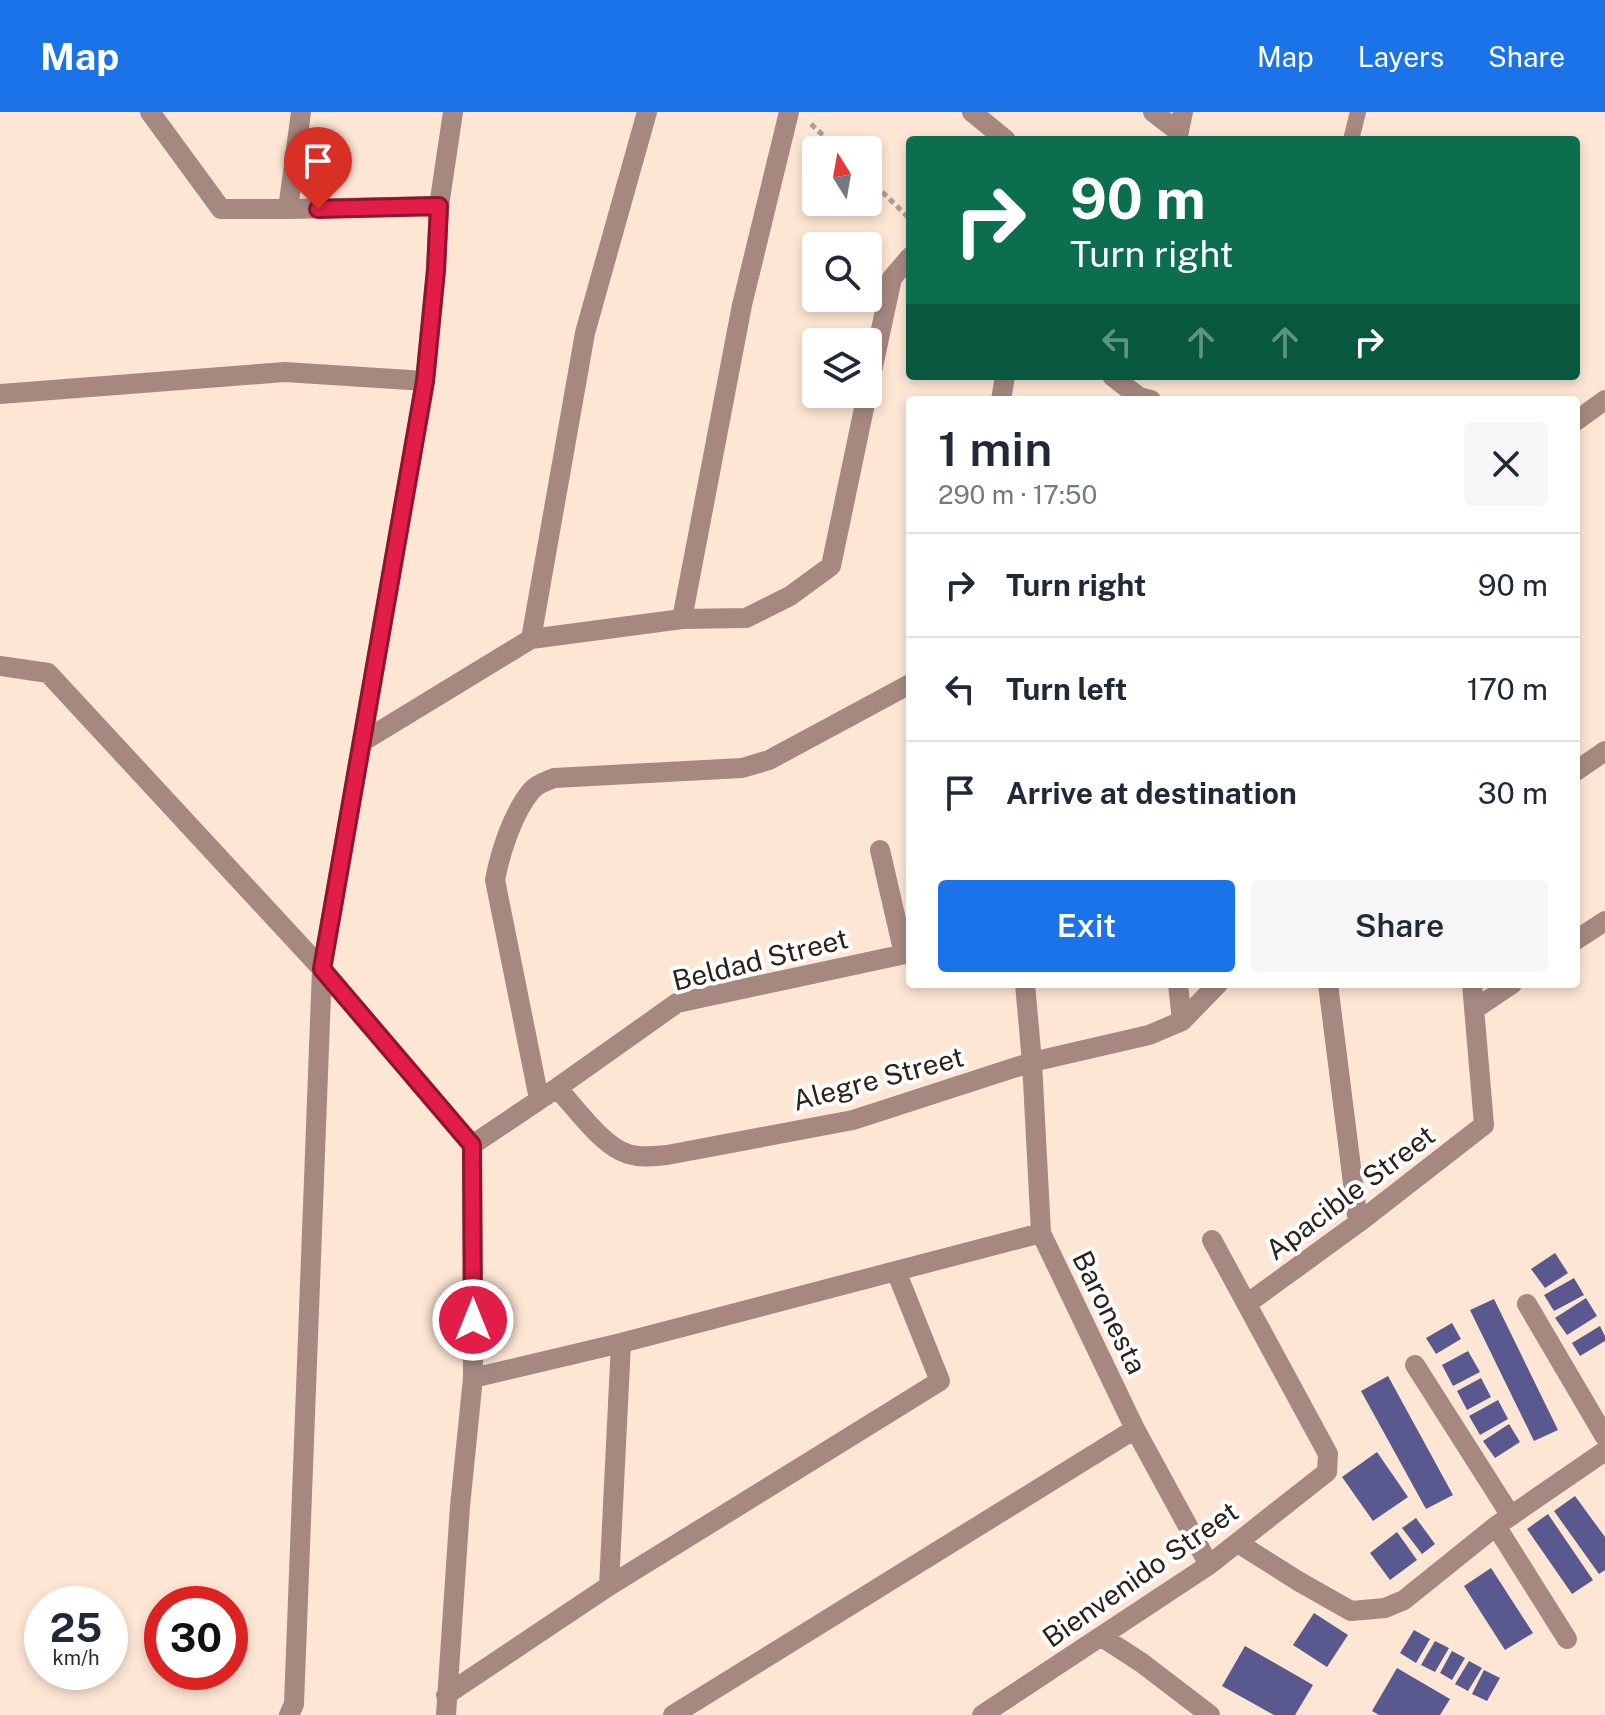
<!DOCTYPE html>
<meta charset="utf-8">
<style>
:root{--surface:#fff;--page:#f6f6f7;--text:#1f2937;--muted:#747a83;--line:#e0e1e3;--accent:#1a73e8}
body{margin:0;font-family:"Public Sans",sans-serif;background:var(--page);color:var(--text);height:100vh;display:flex;flex-direction:column;font-size:30px;white-space:nowrap}
*{box-sizing:border-box;margin:0}
p{font-size:26px;color:var(--muted)}
.icon{flex:none;width:44px;height:44px;fill:none;stroke:currentColor;stroke-width:2;stroke-linecap:round;stroke-linejoin:round}
.map{position:relative;flex:1;overflow:hidden}
.details{position:absolute;left:906px;top:284px;width:674px;height:592px;display:flex;flex-direction:column;background:var(--surface);border-radius:8px;box-shadow:0 4px 12px #0003}
.details>*{flex:none}
.guide{position:absolute;left:906px;top:24px;width:674px;height:244px;border-radius:8px;box-shadow:0 4px 12px #0003;background:#0b6e4f;color:#fff;overflow:hidden}
.needle{width:52px;rotate:349deg}
.tools{position:absolute;left:802px;top:24px;display:grid;gap:16px}
.tools a{display:grid;place-items:center;width:80px;height:80px;border-radius:8px;background:var(--surface);box-shadow:0 4px 12px #0003;font-size:40px}
.speed{position:absolute;left:24px;top:1474px;display:flex;gap:16px;font-size:40px;font-weight:700;text-align:center}
.speed>*{display:grid;place-content:center;width:104px;height:104px;border-radius:50%;background:var(--surface);box-shadow:0 4px 12px #0003;line-height:1}
.speed small{font-size:20px;font-weight:400}
.speed .limit{border:12px solid #d22;background:#fff;color:#111}
.pin{position:absolute;display:grid;place-items:center;width:68px;height:68px;color:#fff;margin:-82px -34px;border-radius:50% 50% 50% 0;rotate:-45deg;box-shadow:0 0 8px #0007}
.pin .icon{rotate:45deg}
.me{position:absolute;width:88px;margin:-44px;rotate:0deg;stroke-linejoin:round;filter:drop-shadow(0 0 6px #0008)}
.turn{display:flex;align-items:center;gap:28px;height:168px;padding:0 32px;font-size:36px}
.turn .icon{width:104px;height:104px;stroke-width:2.5}
.turn b{display:block;font-size:56px;line-height:68px}
.lanes{display:flex;align-items:center;height:76px;padding:0 32px;background:#0003;justify-content:center;gap:40px;direction:ltr}
.lanes .off{opacity:.35}
.round{display:grid;place-items:center;flex:none;width:84px;height:84px;border-radius:8px;background:var(--page)}
.summary{display:flex;align-items:center;justify-content:space-between;height:136px;padding:0 32px}
h1{font-size:48px;font-weight:600;line-height:60px}
.primary-button{display:flex;gap:16px;margin-top:auto;padding:16px 32px}
.primary-button a{flex:1;height:92px;border-radius:8px;background:var(--accent);color:#fff;font-size:32px;font-weight:600;line-height:92px;text-align:center}
.primary-button a+a{background:var(--page);color:var(--text)}
ul{padding:0;list-style:none}
li{display:flex;align-items:center;gap:24px;height:104px;padding:0 32px;border-top:2px solid var(--line)}
li div{flex:1}
li b{display:block;font-size:30px}
li em{font-style:normal}
header{display:flex;align-items:center;gap:48px;box-sizing:border-box;height:112px;padding:0 40px;background:var(--accent);color:#fff}
header strong{font-size:38px}
nav{display:flex;gap:44px;margin-inline-start:auto;font-size:28px}
.map>svg:first-child{display:block}
.building{fill:#59588f}
.lines{fill:none;stroke-linecap:round;stroke-linejoin:round}
.path{stroke:#b19f91;stroke-width:5;stroke-dasharray:6 4;stroke-linecap:butt}
.service{stroke:#a68881;stroke-width:16}
.minor{stroke:#a68881;stroke-width:20}
.route-casing{stroke:#92132f;stroke-width:20}
.route{stroke:#e11d48;stroke-width:14}
.labels{text-anchor:middle;dominant-baseline:central;stroke-width:8;stroke-linejoin:round;paint-order:stroke}
.street-label{font-size:28px;fill:#2c221a;stroke:#fff}
</style>
<header>
<strong>Map</strong>
<nav><a>Map</a><a>Layers</a><a>Share</a></nav>
</header>
<div class="map">
<svg width="1605" height="1603" viewBox="0 0 1605 1603">
<rect width="100%" height="100%" fill="#fde6d4"/>
<path class="building" d="M1555,1141L1568,1161L1545,1176L1531,1157Z
M1574,1166L1584,1183L1554,1199L1544,1183Z
M1586,1186L1597,1204L1567,1223L1555,1206Z
M1494,1187L1558,1318L1534,1329L1470,1198Z
M1452,1211L1461,1227L1436,1242L1426,1226Z
M1600,1214L1605,1224V1229L1580,1244L1572,1231Z
M1468,1239L1480,1260L1453,1274L1442,1253Z
M1388,1264L1453,1383L1426,1397L1361,1279Z
M1481,1266L1491,1285L1467,1298L1457,1279Z
M1498,1288L1508,1307L1480,1323L1469,1304Z
M1509,1312L1520,1330L1495,1346L1483,1329Z
M1377,1340L1408,1385L1373,1409L1342,1365Z
M1575,1384L1605,1425V1458L1599,1462L1554,1399Z
M1548,1402L1593,1468L1572,1482L1527,1417Z
M1416,1406L1435,1432L1422,1442L1402,1416Z
M1397,1420L1417,1448L1390,1468L1370,1441Z
M1491,1456L1533,1521L1505,1538L1464,1474Z
M1314,1501L1348,1523L1327,1555L1293,1533Z
M1414,1518L1430,1527L1416,1551L1400,1541Z
M1435,1529L1449,1536L1435,1560L1421,1553Z
M1245,1534L1313,1573L1295,1603H1274L1222,1574Z
M1452,1539L1465,1546L1452,1568L1440,1561Z
M1469,1549L1482,1556L1468,1579L1455,1572Z
M1397,1556L1450,1587L1440,1603H1379L1372,1599Z
M1484,1558L1500,1566L1487,1589L1472,1582Z"/>
<g class="lines">
<path class="path" d="M811,12L839,38
M868,66L910,107"/>
<path class="service" d="M1351,28L1358,0"/>
<path class="minor" d="M150,0L221,97H288L439,94
M972,0L1006,28
M1153,0L1179,20
M1177,28L1183,0
M288,97L301,0
M1112,264L1139,285L1151,288
M868,278L892,166L910,145
M0,282L285,260L425,269
M1001,288L1005,264
M1576,309L1605,288
M682,507L742,193L789,0
M531,527L585,221L647,0
M0,554L48,561L322,857L472,1033L473,1266L460,1394L446,1603
M362,630L531,527L682,507L746,506L790,484L831,454L867,282
M1576,659L1605,639
M880,738L904,842
M1576,828L1605,809
M1025,872L1032,950L1041,1121L1135,1317L1209,1453
M1178,872L1182,909
M1328,872L1358,1111
M1475,897L1512,872
M557,976C576,996 602,1034 628,1042C641,1046 654,1044 667,1043L853,1008L1032,950L1149,923L1182,909L1218,872
M539,987L495,768C500,741 513,700 532,678C537,672 547,669 554,666L742,656L769,648L910,572
M472,1033L557,976L677,891L910,841
M1248,1191L1358,1111L1484,1013L1472,872
M1527,1192L1605,1325
M1415,1253L1511,1404
M473,1266L621,1231L1041,1121
M1496,1414L1567,1527
M1238,1431L1298,1469L1351,1499L1385,1496L1404,1488L1496,1414L1605,1339
M609,1474L621,1231
M1102,1525L1142,1551L1210,1603
M446,1583L609,1474L940,1269L896,1159
M289,1603L294,1592L322,857L425,269L436,158L439,94L453,0
M673,1603L1135,1317
M982,1603L1209,1453L1327,1360L1328,1342L1212,1128"/>
</g>
<g class="lines">
<g class="route-casing">
<path id="route" d="M318,97L439,94L436,158L425,269L322,857L472,1033L473,1208"/>
</g>
<use href="#route" class="route"/>
</g>
<g class="labels">
<g class="street-label">
<text transform="translate(760 847) rotate(-14)">Beldad Street</text>
<text transform="translate(878 966) rotate(-15)">Alegre Street</text>
<text transform="translate(1350 1080) rotate(-37)">Apacible Street</text>
<text transform="translate(1110 1200) rotate(64)">Baronesta</text>
<text transform="translate(1140 1462) rotate(-35)">Bienvenido Street</text>
</g>
</g>
</svg>
<div class="tools">
<a><svg class="needle" viewBox="-14 -14 28 28"><path d="M0-13l5 13h-10z" fill="#e53935"/><path d="M0 13l5-13h-10z" fill="#747a83"/></svg></a>
<a><svg class="icon" aria-label="search" viewBox="0 0 24 24"><circle cx="10" cy="10" r="6"/><path d="M15 15l6 6"/></svg></a>
<a><svg class="icon" aria-label="layers" viewBox="0 0 24 24"><path d="M12 4l9 5-9 5-9-5zM3 14l9 5 9-5"/></svg></a>
</div>
<div class="speed"><div>25<small>km/h</small></div><div class="limit">30</div></div>
<div class="pin" style="left:318px;top:97px;background:#d93025"><svg class="icon" aria-label="arrive" viewBox="0 0 24 24"><path d="M6 21V4h12l-3 4 3 4H6"/></svg></div>
<svg class="me" style="left:473px;top:1208px" viewBox="-20 -20 40 40"><circle r="17" fill="#e11d48" stroke="#fff" stroke-width="3"/><path d="M0-11L8 9 0 5-8 9z" fill="#fff"/></svg>
<div class="guide">
<div class="turn"><svg class="icon" aria-label="right" viewBox="0 0 24 24"><path d="M7 20v-9h11M14 6l5 5-5 5"/></svg><div><b>90 m</b>Turn right</div></div>
<div class="lanes"><svg class="icon off" aria-label="left" viewBox="0 0 24 24"><path d="M17 20v-9H6M10 6l-5 5 5 5"/></svg><svg class="icon off" aria-label="ahead" viewBox="0 0 24 24"><path d="M12 20V5M6 11l6-6 6 6"/></svg><svg class="icon off" aria-label="ahead" viewBox="0 0 24 24"><path d="M12 20V5M6 11l6-6 6 6"/></svg><svg class="icon" aria-label="right" viewBox="0 0 24 24"><path d="M7 20v-9h11M14 6l5 5-5 5"/></svg></div>
</div>
<section class="details">
<div class="summary"><div><h1>1 min</h1><p>290 m · 17:50</p></div><a class="round"><svg class="icon" aria-label="close" viewBox="0 0 24 24"><path d="M6 6l12 12M18 6L6 18"/></svg></a></div>
<ul>
<li><svg class="icon" aria-label="right" viewBox="0 0 24 24"><path d="M7 20v-9h11M14 6l5 5-5 5"/></svg><div><b>Turn right</b></div><em>90 m</em></li>
<li><svg class="icon" aria-label="left" viewBox="0 0 24 24"><path d="M17 20v-9H6M10 6l-5 5 5 5"/></svg><div><b>Turn left</b></div><em>170 m</em></li>
<li><svg class="icon" aria-label="arrive" viewBox="0 0 24 24"><path d="M6 21V4h12l-3 4 3 4H6"/></svg><div><b>Arrive at destination</b></div><em>30 m</em></li>
</ul>
<div class="primary-button"><a>Exit</a><a>Share</a></div>
</section>
</div>
